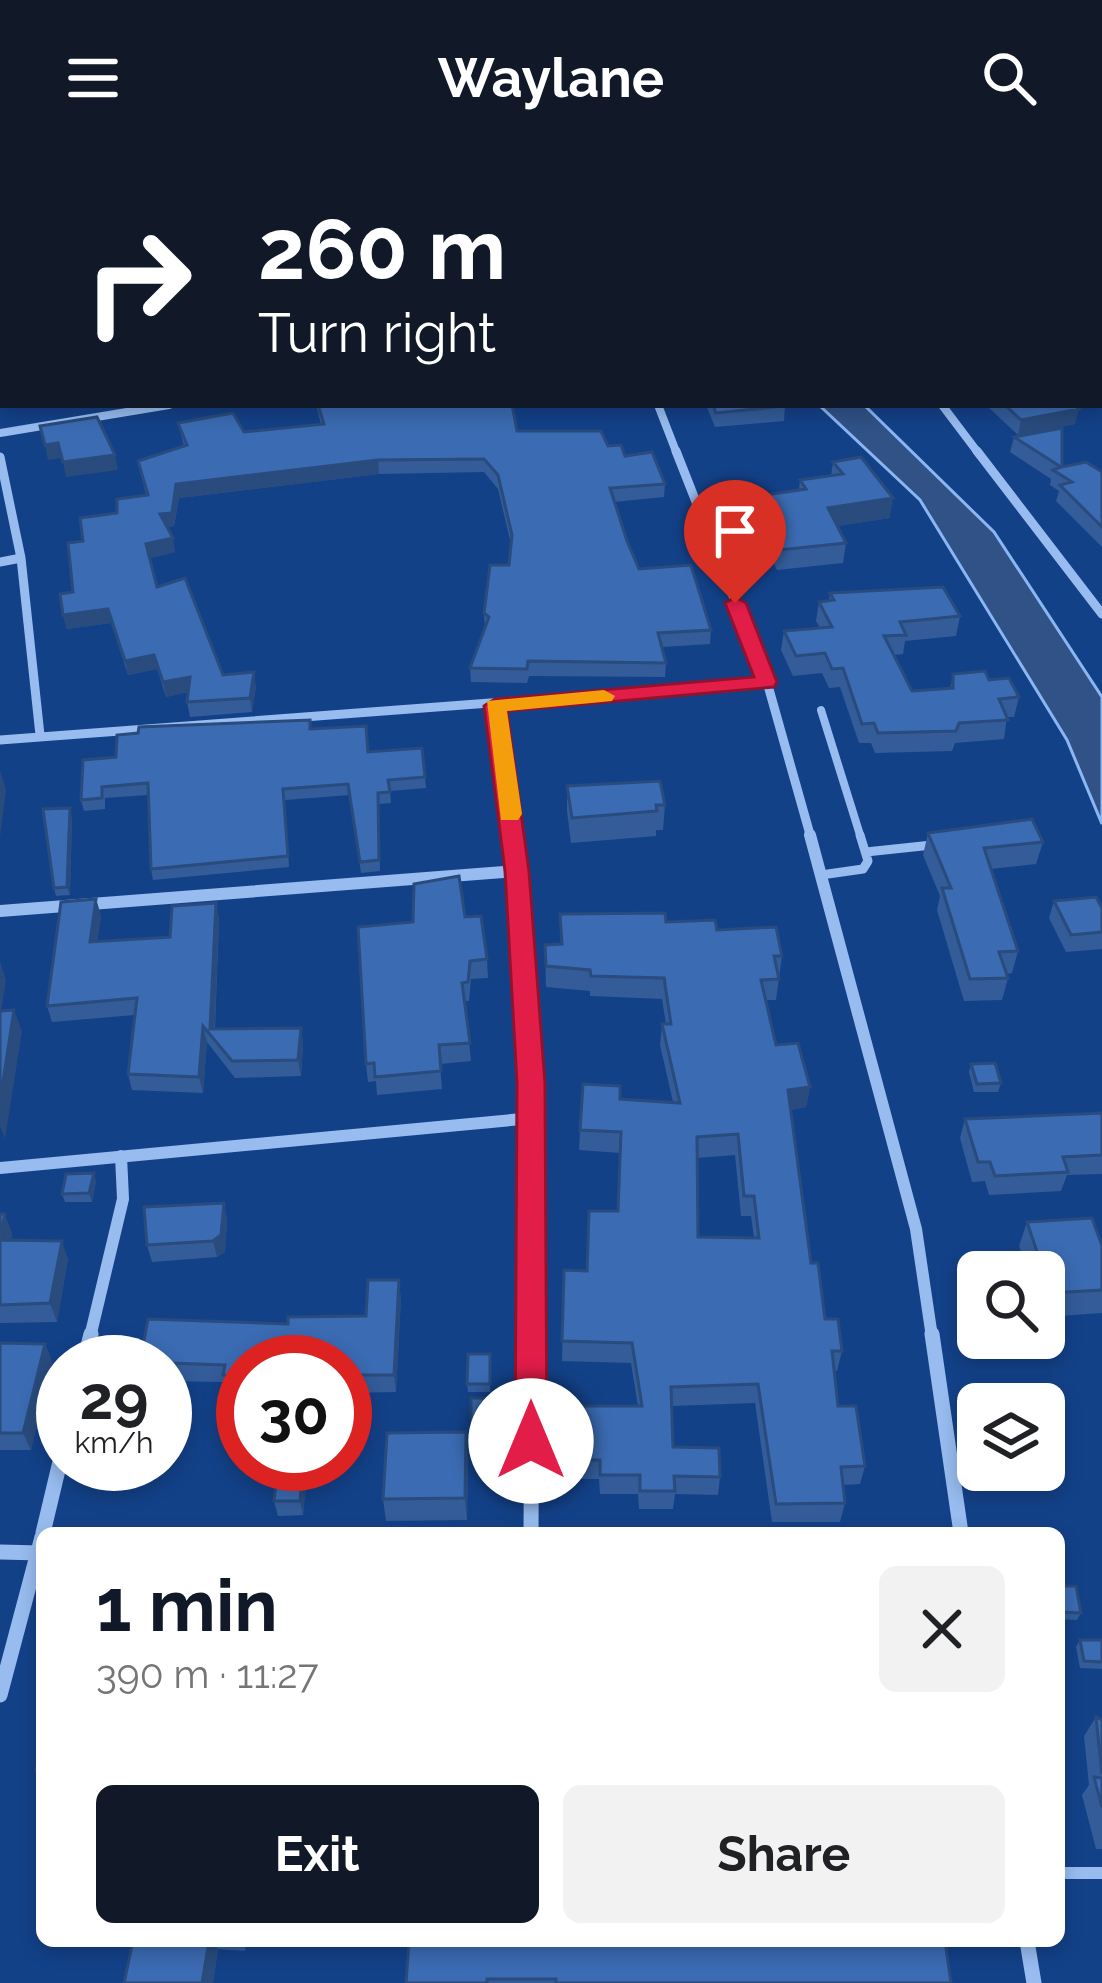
<!DOCTYPE html>
<meta charset="utf-8">
<style>
:root{--surface:#fff;--page:#f2f2f2;--text:#202124;--muted:#757577;--accent:#111827}
body{margin:0;font-family:Raleway,sans-serif;background:var(--page);color:var(--text);height:100vh;display:flex;flex-direction:column;font-size:45px;white-space:nowrap}
*{box-sizing:border-box;margin:0}
p{font-size:39px;color:var(--muted)}
.icon{flex:none;width:66px;height:66px;fill:none;stroke:currentColor;stroke-width:2;stroke-linecap:round;stroke-linejoin:round}
.map{position:relative;flex:1;overflow:hidden}
.drawer{position:absolute;left:36px;top:1371px;width:1029px;height:420px;display:flex;flex-direction:column;background:var(--surface);border-radius:18px;box-shadow:0 6px 18px #0003}
.drawer>*{flex:none}
.banner{position:absolute;left:0px;top:0px;width:1104px;height:252px;box-shadow:0 6px 18px #0003;background:#111827;color:#fff;overflow:hidden}
.buttons{position:absolute;left:957px;top:1095px;display:grid;gap:24px}
.buttons a{display:grid;place-items:center;width:108px;height:108px;border-radius:18px;background:var(--surface);box-shadow:0 6px 18px #0003;font-size:60px}
.speed{position:absolute;left:36px;top:1179px;display:flex;gap:24px;font-size:60px;font-weight:700;text-align:center}
.speed>*{display:grid;place-content:center;width:156px;height:156px;border-radius:50%;background:var(--surface);box-shadow:0 6px 18px #0003;line-height:1}
.speed small{font-size:30px;font-weight:400}
.speed .limit{border:18px solid #d22;background:#fff;color:#111}
.pin{position:absolute;display:grid;place-items:center;width:102px;height:102px;color:#fff;margin:-123px -51px;border-radius:50% 50% 50% 0;rotate:-45deg;box-shadow:0 0 12px #0007}
.pin .icon{rotate:45deg}
.me{position:absolute;width:132px;margin:-66px;rotate:0deg;stroke-linejoin:round;filter:drop-shadow(0 0 9px #0008)}
.turn{display:flex;align-items:center;gap:42px;height:252px;padding:0 60px;font-size:54px}
.turn .icon{width:156px;height:156px;stroke-width:2.5}
.turn b{display:block;font-size:84px;line-height:102px}
.round{display:grid;place-items:center;flex:none;width:126px;height:126px;border-radius:18px;background:var(--page)}
.summary{display:flex;align-items:center;justify-content:space-between;height:204px;padding:0 60px}
h1{font-size:72px;font-weight:700;line-height:90px;color:var(--accent)}
.primary-button{display:flex;gap:24px;margin-top:auto;padding:24px 60px}
.primary-button a{flex:1;height:138px;border-radius:18px;background:var(--accent);color:#fff;font-size:48px;font-weight:700;line-height:138px;text-align:center}
.primary-button a+a{background:var(--page);color:var(--text)}
header{display:flex;justify-content:space-between;align-items:center;height:156px;padding:0 60px;background:var(--accent);color:#fff;font-size:54px;font-weight:700}
.map>svg:first-child{display:block}
.water{fill:#305287;stroke:#8ab6f3;stroke-width:3}
.lines{fill:none;stroke-linecap:round;stroke-linejoin:round}
.lane-far3{stroke:#98bcf0;stroke-width:6}
.lane-far2{stroke:#98bcf0;stroke-width:8}
.lane-far1{stroke:#98bcf0;stroke-width:9}
.lane{stroke:#98bcf0;stroke-width:12}
.street-far3{stroke:#98bcf0;stroke-width:8}
.street-far2{stroke:#98bcf0;stroke-width:9}
.street-far1{stroke:#98bcf0;stroke-width:12}
.street{stroke:#98bcf0;stroke-width:15}
.secondary{fill:#c6dbfb;fill-rule:evenodd}
.wall{fill:#335c99;fill-rule:evenodd}
.shaded-wall{fill:#294b7d}
.building{fill:#3b6bb2;stroke:#294b7d;stroke-width:3;fill-rule:evenodd}
.route{fill:#e11d48;stroke:#92132f;stroke-width:3}
.slow{fill:#f59e0b}
</style>
<header><svg class="icon" aria-label="menu" viewBox="0 0 24 24"><path d="M4 6h16M4 12h16M4 18h16"/></svg>Waylane<svg class="icon" aria-label="search" viewBox="0 0 24 24"><circle cx="10" cy="10" r="6"/><path d="M15 15l6 6"/></svg></header>
<div class="map">
<svg width="1102" height="1827" viewBox="0 0 1102 1827">
<rect width="100%" height="100%" fill="#134188"/>
<path class="water" d="M819,249H864L994,376L1102,541V668L1067,584L920,344Z"/>
<g class="lines">
<path class="lane-far3" d="M447,0L451,3"/>
<path class="lane-far2" d="M821,554L861,682"/>
<path class="lane-far1" d="M866,696L932,689
M821,719L863,713L868,705L860,679"/>
<path class="lane" d="M1059,1717H1102"/>
<path class="street-far3" d="M658,249L677,298
M942,249L979,298
M0,277L169,249"/>
<path class="street-far2" d="M676,295L767,526L811,682
M977,295L1102,458
M0,301L21,402L40,579
M0,406L21,402
M495,550L513,682
M0,584L767,526"/>
<path class="street-far1" d="M512,679L533,962L532,1181
M810,679L916,1073L932,1181
M0,755L517,715
M0,1012L533,962
M90,1181L123,1043L121,1000"/>
<path class="street" d="M932,1178L961,1377
M84,1206L91,1178
M43,1377L63,1293
M531,1377L532,1178
M0,1396L41,1397
M0,1539L42,1381
M1027,1785L1034,1827"/>
<path class="secondary" d="M3,14V22L0,23V15Z"/>
</g>
<path class="wall" d="M671,0H816L820,3H674Z
M316,249H512L517,275L608,290L625,300L665,328L664,341L614,346L627,385L639,413L711,474L710,488L662,491L666,507L665,521L529,520L527,527L471,526L470,512L485,472L484,457L509,409L511,388L498,333L484,316L379,318L179,342L174,370L167,371L175,396L150,402L157,431L223,519L256,530L252,556L190,561L187,546L188,536L166,541L157,513L128,519L111,467L67,473L63,459L73,436L83,385L117,357L146,340L138,305L184,290L178,267L244,276L321,268Z
M706,249H785L784,265L715,271Z
M986,249H1074L1075,268L1018,279Z
M1014,281L1062,311L1102,316V391L1056,345L1059,335L1050,329L1051,323L1010,296Z
M833,306L890,362L837,370L846,387L843,407L777,414L750,360L752,341L799,334L800,324L831,320Z
M830,437L960,460L956,480L905,485L903,498L894,499L912,535L950,533L953,518L989,524L1019,541L1014,561H1007L1004,583L955,587L952,595L875,597L871,587H859L840,531L829,532L822,517L793,520L781,494L784,475L820,472L816,465L819,446L829,445Z
M310,564L311,573L368,596L422,592L426,632L390,635L391,647L379,648L380,715L361,717L350,639L285,644L289,711L153,724L151,713L148,639L105,642V653L84,655L81,644L116,601Z
M567,630L665,649L663,674H656V680L571,687L567,655Z
M72,661L70,739L56,740L54,732Z
M928,677L1043,686L1036,708L991,713L1018,795L1012,817L1007,818L1008,822L1002,844L964,845L937,754L940,740L923,699Z
M96,743L101,760L97,785L170,781L216,747L219,764L215,873L301,872L303,888L301,920L235,922L207,886L203,937L132,934L128,918L135,859L52,866L47,850Z
M1054,745L1102,752V793L1066,796L1049,762Z
M560,758L666,766L717,774L782,800L776,844H766L776,889L810,931L806,951L790,954L811,1107L825,1163L842,1195L837,1215H834L838,1250L865,1310L860,1328L843,1329L845,1347L840,1366H772L755,1247L672,1250L673,1291L720,1321L718,1339L675,1338L673,1353H639L638,1338H600L599,1323H580L579,1269L638,1250L631,1207L562,1205L564,1114L587,1115L618,1055L620,997L579,994L580,974L620,943L673,946L660,889L662,868H666L662,843L590,840V835L546,831L545,789L561,788ZM735,999L741,1060H751L754,1082L698,1081L697,1002Z
M465,761L487,803L488,822L471,823L469,845H465L471,905L440,908L442,933L377,939L376,925L368,926L366,908L413,766Z
M971,908L1001,927L998,936H974L969,916Z
M1102,957V1018L1067,1019L1061,1035L989,1039L985,1025L972,1026L960,982L965,963Z
M96,1025L92,1046H65L62,1038Z
M224,1047L227,1064L225,1096L217,1101L152,1106L147,1089Z
M0,1058L12,1077L11,1084L68,1103L57,1166L0,1167Z
M1027,1066L1102,1090V1157L1044,1161V1116H1028L1019,1090Z
M401,1141L396,1236L345,1237V1206H243V1237L228,1236L225,1226L165,1225V1206L288,1168L366,1160Z
M0,1187L45,1188L52,1206L31,1294H0Z
M490,1198V1236H468L467,1228Z
M471,1242H493V1270H471Z
M468,1298L467,1364L386,1365L383,1343Z
M308,1308L303,1359L278,1360L274,1345Z
M1059,1430L1081,1457L1077,1464L1059,1463Z
M1080,1484H1102V1513L1080,1512L1076,1491Z
M1096,1561L1102,1564V1693H1096L1082,1639L1089,1629L1084,1580Z
M133,1785H246L245,1795L218,1793L213,1827H124Z
M409,1785L951,1827H406Z"/>
<path class="shaded-wall" d="M1079,253L1075,268L1018,279L1021,264Z
M58,287L62,302L48,304L45,289Z
M115,299L118,314L66,321L63,306Z
M378,304L379,318L179,342L174,370L162,372L160,358L176,328Z
M893,342L890,362L825,372L828,352Z
M173,382L175,396L149,402L146,388Z
M108,453L111,467L67,473L63,459Z
M154,499L157,513L128,519L125,505Z
M254,516L256,530L252,556L250,542Z
M190,521L192,535L166,541L163,526Z
M0,614L6,634L0,681Z
M70,652L72,661L70,739L67,731Z
M96,743L101,760L95,802L90,786Z
M216,747L219,764L214,884L210,873Z
M0,805L6,824L0,863Z
M14,854L22,875L5,983L0,970V945Z
M203,870L207,886L203,937L199,921Z
M301,872L303,888L301,920L298,904Z
M810,931L806,951L785,955L788,934Z
M94,1017L96,1025L92,1046L89,1037Z
M224,1047L227,1064L225,1096L217,1101L213,1085Z
M5,1058L12,1077L7,1103L0,1086Z
M62,1085L68,1103L57,1166L50,1147Z
M399,1124L401,1141L396,1236L394,1219Z
M45,1188L52,1206L31,1294L23,1277Z
M466,1276L468,1298L467,1364L465,1342Z
M303,1308H308L303,1359L300,1345Z
M209,1785H214L218,1793L213,1827H202Z"/>
<path class="building" d="M141,0H327L329,3H116Z
M690,0H816L820,3H693Z
M1101,65H1102V189L1101,188Z
M318,249H512L517,275H601L608,290L621,289L625,300L652,296L665,328L610,332L627,385L639,413L691,409L711,474L658,477L666,507L528,505L527,513L470,512L489,461L484,457L490,409H509L512,379L498,319L484,303L378,304L176,328L172,357L160,358L173,382L146,388L157,431L185,422L223,519L254,516L250,542L187,546L190,521L163,526L154,499L125,505L108,453L63,459L60,438L73,436L68,387L83,385L80,362L117,357V343L148,339L138,305L187,289L178,267L233,257L244,276L324,268Z
M713,249H785V250L716,257Z
M1005,249H1074L1079,253L1021,264Z
M97,261L115,299L63,306L58,287L45,289L40,270Z
M1062,272V311L1086,306L1102,316V371L1060,329L1072,326L1053,314L1061,311L1014,281Z
M861,301L893,342L828,352L846,387L779,394L752,341L806,333L800,324L843,318L833,306Z
M943,431L960,460L900,466L906,479L884,480L912,535L953,532V518L985,515L989,524L1009,522L1019,541L999,543L1008,564L959,567L956,575L878,577L874,567L862,568L843,512L832,513L825,497L796,500L784,475L832,471L819,446L834,444L830,437Z
M310,564V573L366,570L368,596L422,592L425,621L388,624L390,636L378,637L379,704L360,706L348,628L283,633L288,700L151,713L148,627L102,631V642L81,644L83,604L116,601L117,579L138,577L139,571Z
M660,625L665,649H656L657,655L572,662L567,630Z
M70,652L67,731L54,732L43,653Z
M1032,663L1043,686L984,692L1018,795L999,796L1008,822L970,823L942,732H951L928,677Z
M459,720L465,761L481,760L487,803L470,805L468,826L462,827L470,887L439,889L441,915L375,921L374,907L366,908L358,771L413,766L414,728Z
M1096,741L1102,752V776L1071,779L1054,745Z
M96,743L90,786L170,781L172,750L216,747L210,873L301,872L298,904L232,905L203,870L199,921L128,918L137,842L47,850L61,746Z
M665,757L666,766L715,764L717,774L776,771L782,800H774L779,823L761,824L776,889L798,887L810,931L788,934L811,1107H818L825,1163H838L842,1195H832L838,1250H856L865,1310L841,1311L845,1347L776,1348L758,1228L671,1231L673,1291L719,1292L720,1321L674,1320L675,1335H640V1319H600V1304H581L580,1250H642L632,1187L562,1185L564,1114L587,1115L589,1055H618L621,976L580,974L583,928L620,930V943L680,947L662,868H671L664,822L591,820L590,814L546,810L545,789L562,788L560,758ZM738,978L744,1040H754L759,1082L698,1081L697,981Z
M14,854L0,945V855Z
M995,907L1001,927L977,928L971,908Z
M1102,957V999L1063,1001L1068,1016L995,1020L990,1006H978L965,963Z
M94,1017L89,1037L62,1038L66,1018Z
M224,1047L221,1079L213,1085L147,1089L144,1051Z
M0,1058H5L0,1081Z
M1092,1062L1102,1090V1134L1051,1137L1027,1066Z
M0,1084L62,1085L50,1147L0,1149Z
M368,1124H399L394,1219H345V1206H243V1220L223,1219L225,1209L140,1206L148,1163L288,1168V1161L366,1160Z
M0,1187L45,1188L23,1277H0Z
M468,1198H490V1228H467Z
M471,1242H493V1262H471Z
M466,1276L465,1342L383,1343L387,1277Z
M278,1308H303L300,1345H274Z
M1059,1430H1076L1081,1457L1059,1456Z
M1080,1484H1102V1506L1084,1505Z
M1096,1561L1102,1564V1618Z
M42,1585V1615H36Z
M1094,1621L1102,1622V1651Z
M133,1785H209L202,1827H124Z
M409,1785H945L951,1827H556V1823H487V1827H406Z"/>
<path class="route" d="M735,441L746,447L777,526L774,531L507,555L529,715L545,927L547,1285L543,1295L531,1299L519,1295L515,1285L517,927L505,715L484,550L495,543L754,521L725,447Z"/>
<path class="slow" d="M604,534L615,540L612,545L507,555L522,658L518,664H501L487,545Z"/>
</svg>
<div class="buttons">
<a><svg class="icon" aria-label="search" viewBox="0 0 24 24"><circle cx="10" cy="10" r="6"/><path d="M15 15l6 6"/></svg></a>
<a><svg class="icon" aria-label="layers" viewBox="0 0 24 24"><path d="M12 4l9 5-9 5-9-5zM3 14l9 5 9-5"/></svg></a>
</div>
<div class="speed"><div>29<small>km/h</small></div><div class="limit">30</div></div>
<div class="pin" style="left:735px;top:447px;background:#d93025"><svg class="icon" aria-label="arrive" viewBox="0 0 24 24"><path d="M6 21V4h12l-3 4 3 4H6"/></svg></div>
<svg class="me" style="left:531px;top:1285px" viewBox="-20 -20 40 40"><circle r="19" fill="#fff"/><path d="M0-13L10 11 0 6-10 11z" fill="#e11d48"/></svg>
<div class="banner">
<div class="turn"><svg class="icon" aria-label="right" viewBox="0 0 24 24"><path d="M7 20v-9h11M14 6l5 5-5 5"/></svg><div><b>260 m</b>Turn right</div></div>
</div>
<section class="drawer">
<div class="summary"><div><h1>1 min</h1><p>390 m · 11:27</p></div><a class="round"><svg class="icon" aria-label="close" viewBox="0 0 24 24"><path d="M6 6l12 12M18 6L6 18"/></svg></a></div>
<div class="primary-button"><a>Exit</a><a>Share</a></div>
</section>
</div>
